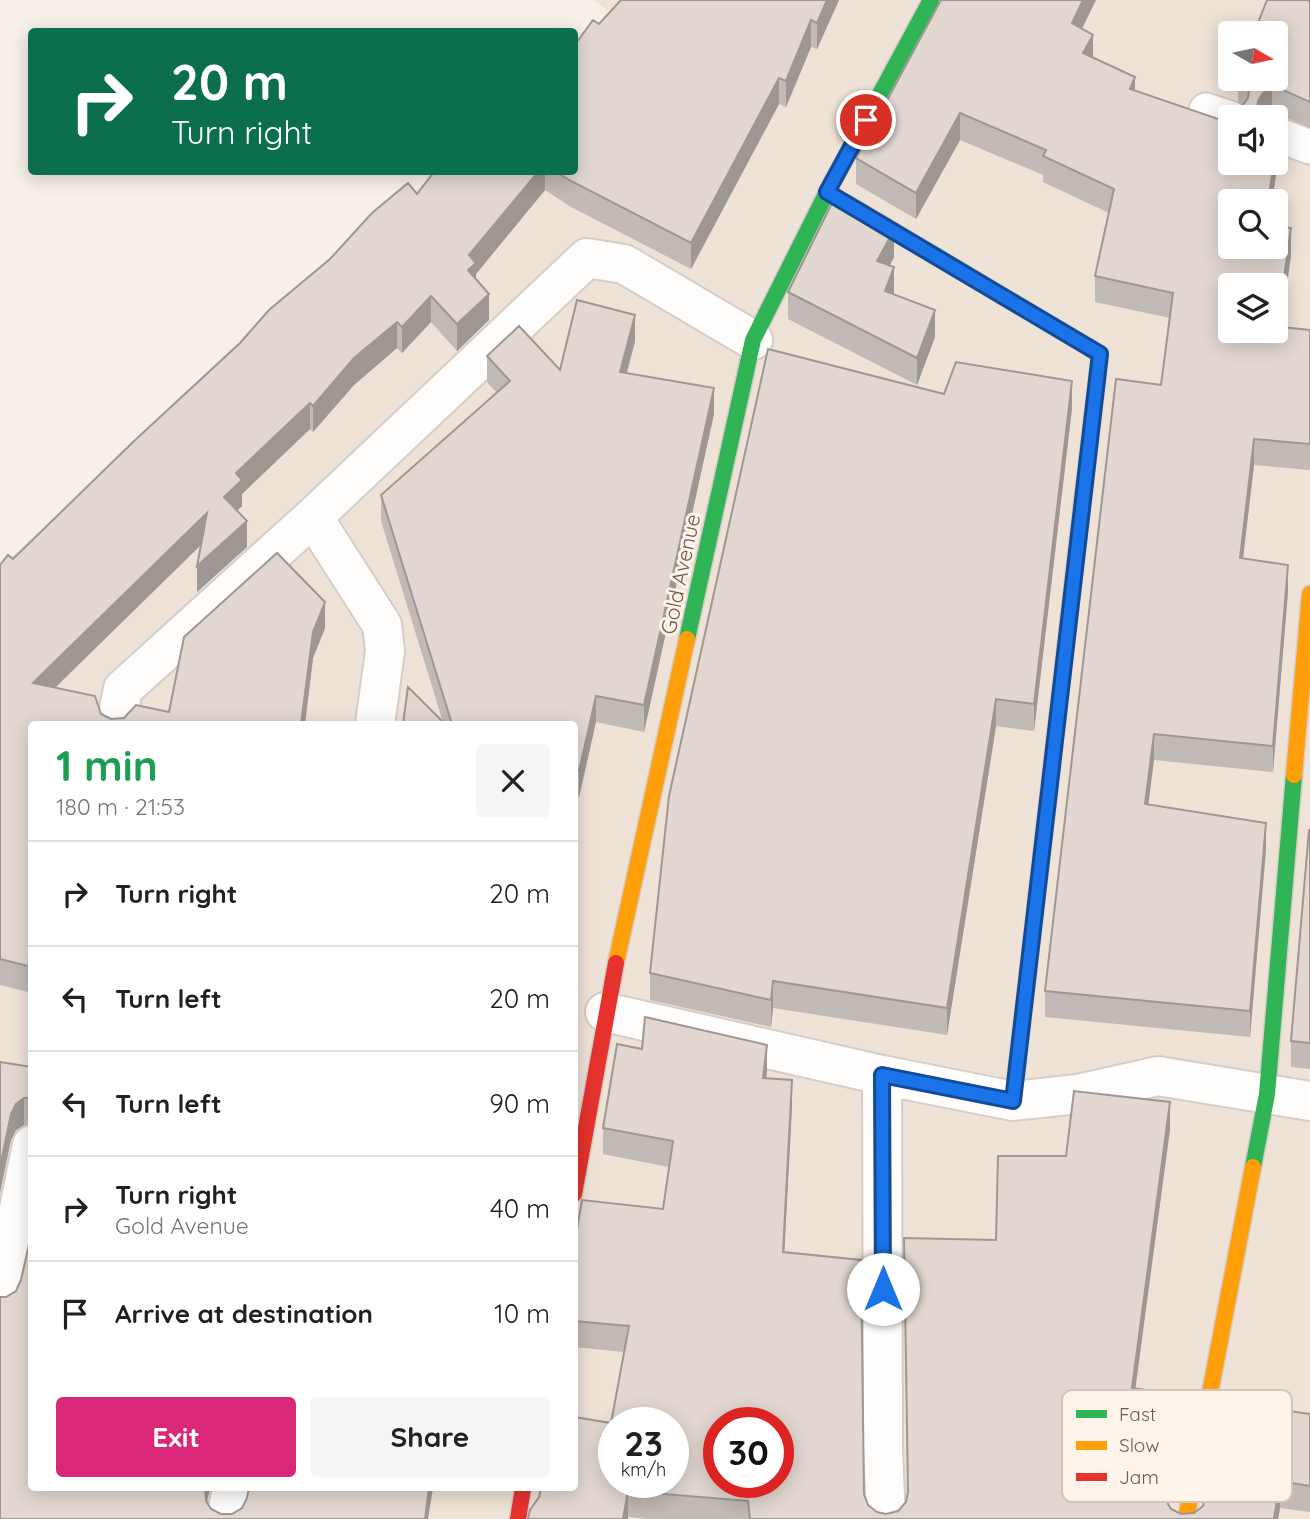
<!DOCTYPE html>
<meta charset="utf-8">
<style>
:root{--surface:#fff;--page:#f6f6f6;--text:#202124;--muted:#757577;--line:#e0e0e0;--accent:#db2777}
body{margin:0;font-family:Quicksand,sans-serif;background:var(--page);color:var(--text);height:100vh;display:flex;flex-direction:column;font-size:26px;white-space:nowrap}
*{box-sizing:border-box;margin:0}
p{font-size:23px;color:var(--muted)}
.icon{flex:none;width:38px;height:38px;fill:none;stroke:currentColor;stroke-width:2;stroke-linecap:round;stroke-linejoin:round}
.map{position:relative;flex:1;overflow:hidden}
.panel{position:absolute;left:28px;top:721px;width:550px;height:770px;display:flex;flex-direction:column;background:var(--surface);border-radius:7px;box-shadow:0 4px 18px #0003}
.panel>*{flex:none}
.guide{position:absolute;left:28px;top:28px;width:550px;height:147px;border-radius:7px;box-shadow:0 4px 18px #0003;background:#0b6e4f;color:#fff;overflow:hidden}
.needle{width:46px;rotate:99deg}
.buttons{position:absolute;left:1218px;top:21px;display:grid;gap:14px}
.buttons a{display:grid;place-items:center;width:70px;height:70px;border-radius:7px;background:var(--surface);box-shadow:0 4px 18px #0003;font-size:35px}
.speed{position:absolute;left:598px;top:1407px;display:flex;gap:14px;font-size:35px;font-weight:700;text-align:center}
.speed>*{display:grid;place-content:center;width:91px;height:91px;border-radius:50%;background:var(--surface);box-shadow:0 4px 18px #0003;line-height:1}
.speed small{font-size:18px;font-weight:400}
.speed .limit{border:10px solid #d22;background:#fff;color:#111}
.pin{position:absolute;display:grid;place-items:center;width:60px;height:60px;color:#fff;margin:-30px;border:4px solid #fff;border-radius:50%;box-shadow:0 2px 7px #0007}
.me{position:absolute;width:77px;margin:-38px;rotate:0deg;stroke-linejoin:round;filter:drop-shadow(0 0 5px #0008)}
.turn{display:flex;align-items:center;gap:24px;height:147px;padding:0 28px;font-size:32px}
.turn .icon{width:91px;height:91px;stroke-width:2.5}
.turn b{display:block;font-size:49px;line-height:60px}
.round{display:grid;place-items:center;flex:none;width:74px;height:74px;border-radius:7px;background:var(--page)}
.headline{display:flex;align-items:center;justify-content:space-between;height:119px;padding:0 28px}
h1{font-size:42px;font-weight:700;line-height:52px;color:#1e9e55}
.action{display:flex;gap:14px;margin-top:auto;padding:14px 28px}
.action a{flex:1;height:80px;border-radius:7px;background:var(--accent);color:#fff;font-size:28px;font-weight:700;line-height:80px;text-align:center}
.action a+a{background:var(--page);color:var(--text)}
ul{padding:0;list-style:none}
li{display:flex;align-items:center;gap:21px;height:105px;padding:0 28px;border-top:2px solid var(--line)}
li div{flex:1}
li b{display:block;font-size:26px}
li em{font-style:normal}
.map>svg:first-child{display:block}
.residential{fill:#efe2d7;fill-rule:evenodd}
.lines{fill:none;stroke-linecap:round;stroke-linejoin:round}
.lane-casing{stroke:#d5cdc7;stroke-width:37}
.street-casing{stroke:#d5cdc7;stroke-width:42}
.fast-casing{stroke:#d4ccc6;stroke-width:19}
.slow-casing{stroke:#d4ccc6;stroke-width:19}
.jam-casing{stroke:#d4ccc6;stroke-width:19}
.lane{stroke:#fefdfc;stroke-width:33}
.street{stroke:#fefdfc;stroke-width:38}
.fast{stroke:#30b455;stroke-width:16}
.slow{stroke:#ff9f0a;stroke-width:16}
.jam{stroke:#e5322d;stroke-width:16}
.wall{fill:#c2bab4}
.shaded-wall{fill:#9e9792}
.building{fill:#e2d8d1;stroke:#9e9792;stroke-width:2;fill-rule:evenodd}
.route-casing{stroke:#114b97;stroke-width:18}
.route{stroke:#1a73e8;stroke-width:12}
.labels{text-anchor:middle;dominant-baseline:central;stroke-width:6;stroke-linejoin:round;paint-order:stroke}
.street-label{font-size:21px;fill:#71564b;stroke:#fef4ea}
.key{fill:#fef4ea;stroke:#d4c5ba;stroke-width:2}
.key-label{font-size:19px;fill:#71564b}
</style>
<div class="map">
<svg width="1310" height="1519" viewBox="0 0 1310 1519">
<rect width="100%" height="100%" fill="#f6f0e9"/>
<path class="residential" d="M594,0H1271L1310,15V1519H0V567L436,172H574V47L611,13ZM1230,33H1276V79H1230ZM1230,117H1276V163H1230ZM1230,201H1276V247H1230ZM1230,285H1276V331H1230ZM32,724H574V1488H32ZM614,1423H674V1482H614ZM719,1423H779V1482H719Z"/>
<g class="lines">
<g class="lane-casing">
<path id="lane" d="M1206,110L1230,118
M1276,134L1310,147"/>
</g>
<g class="street-casing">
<path id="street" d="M313,517L382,625L385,651L375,724
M116,724L123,689L313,517L587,258L624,264L753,340
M605,1012L882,1075L1013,1101L1078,1094L1158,1076L1310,1101
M882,1075L883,1450L886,1519
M0,1302L32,1145
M226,1519L232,1488"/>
</g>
<g class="fast-casing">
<path id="fast" d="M848,204L1100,354L1078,539
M687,639L753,340L827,192L931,0
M1013,1101L1051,773
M1253,1167L1267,1094L1294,775"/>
</g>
<g class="slow-casing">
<path id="slow" d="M1294,775L1310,594
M616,963L687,639
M1186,1519L1253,1167"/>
</g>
<g class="jam-casing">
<path id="jam" d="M1051,773L1078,539
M574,1194L616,963
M518,1519L523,1488"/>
</g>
<use href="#lane" class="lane"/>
<use href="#street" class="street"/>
<use href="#fast" class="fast"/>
<use href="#slow" class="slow"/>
<use href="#jam" class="jam"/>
</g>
<path class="wall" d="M621,0H839L817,49L811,47L786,107L779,104L691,269L571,207L545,190L476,274V279L489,320L457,351L431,322L402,353L397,348L354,385L313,432L310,429L242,494V506L237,511L247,547L197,592L201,545L55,688L111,719L169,712L325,628L313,658L305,724H32V993L0,985V565L13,559L417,194L434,172H574L599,24Z
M941,0H1096L1082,28L1093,57L1135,91L1221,120L1242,106L1238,101V79H1276L1310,1V128L1283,116L1272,115L1268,117H1230L1279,156L1272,201H1230L1291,255L1284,307V327L1310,330V470L1254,465L1243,558L1288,592L1273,772L1154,760L1148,804L1266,849L1250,1037L1045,1017V991L1161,385L1170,318L1095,302V276L1109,213L1043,182V175L960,140L916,219L856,184V158Z
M894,257L890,266L894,294L935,337L917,385L788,319V292Z
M635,341L627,373L714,414L644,732L596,722L579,797L574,796V724H403L443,722L381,521V495L497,393L487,382V356L560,370Z
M944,394L1072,408L1034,731L996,726L947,1035L773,1008L771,1027L650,1000V973Z
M1310,830V1069L1291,1067V1041Z
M0,1062L32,1067V1124L24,1125L16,1130L11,1140Z
M767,1071L766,1078L792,1106L784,1252L868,1505L877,1512L886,1514L898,1511L906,1502L996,1240L1066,1156L1170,1129L1135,1388L1182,1421L1169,1505L1171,1509L1181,1514L1194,1513L1310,1414V1512L1280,1508L1278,1519H649L628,1517L611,1423L624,1352L574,1347V1247L663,1209L669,1167L603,1154V1128Z"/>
<path class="shaded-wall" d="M827,0H839L817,49V23Z
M1083,0H1096L1072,49V23Z
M811,20V47L786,107V81Z
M1093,35V61L1083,53Z
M1135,77V103L1130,89Z
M779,78V104L691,269V243Z
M1272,89V115L1268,117H1257L1258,101L1263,93Z
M960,113V140L916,219V193Z
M1279,129V156L1272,201H1268L1274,163H1276V149Z
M538,172H545V190L476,274V289L468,270L469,255Z
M1291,228V255L1284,307L1282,353L1280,306Z
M894,230V257L877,288V261Z
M894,267V295L885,291Z
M489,294V320L457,351V324Z
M431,296V322L402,353V327Z
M935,310V337L917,385V358Z
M635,315V341L620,398V372Z
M397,322V348L354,385L313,432V406L354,358Z
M1072,381V408L1034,731V704Z
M714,388V414L644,732V705Z
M310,403V429L242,494V506L224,523V497L236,473Z
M1254,439V465L1240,584V558Z
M207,513V539L33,709V683Z
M247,521V547L197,592V566Z
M1288,565V592L1273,772V746Z
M325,602V628L313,658L305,724H301L313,632Z
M596,696V722L579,797V771Z
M996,699V726L947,1035V1008Z
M1154,734V760L1145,830V804Z
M1266,823V849L1250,1037V1011Z
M773,981V1008L771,1027V1000Z
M767,1045V1071L763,1104V1078Z
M792,1080V1106L783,1278V1252Z
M24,1098V1125L16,1130L11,1140L0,1193V1167L11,1114L16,1104Z
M1170,1102V1129L1132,1414V1388Z
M1182,1395V1421L1166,1519L1165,1499Z
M1280,1481V1508L1278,1519H1274Z
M205,1488H210L204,1516Z
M429,1488H433L428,1519H425Z
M628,1491V1519H623Z"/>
<path class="building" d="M621,0H827L817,23L811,20L786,81L779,78L691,243L571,181L556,172H574V46L593,20L599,24Z
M941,0H1083L1072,23L1093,35L1083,53L1135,77L1130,89L1221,120L1224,110L1242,106L1248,98L1249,89L1241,79H1276V33H1254L1267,0H1306L1310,1V102L1283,90L1272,89L1263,93L1258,101L1257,111L1260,117H1230V163H1274L1268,201H1230V247H1276V226L1291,228L1280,306H1284L1282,327L1310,330V444L1254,439L1240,558L1288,565L1273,746L1154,734L1145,804L1266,823L1250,1011L1045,991L1116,379L1161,385L1173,293L1095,276L1114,189L1043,156L1046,150L960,113L916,193L856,158ZM1230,285H1276V331H1230Z
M1276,128L1279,129L1276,149Z
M434,172H538L469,255L476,263L468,270L489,294L457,324L431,296L402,327L397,322L354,358L313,406L310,403L236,473L242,480L224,497L247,521L197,566L207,513L33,683L95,696L101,714L111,719L124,718L136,705L169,712L184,637L277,553L325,602L313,632L301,724H32V967L0,959V565L8,555L13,559L133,442L240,343L269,310L330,259L372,213L408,183L417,194Z
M836,195L894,230L877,261L894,267L885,291L935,310L917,358L788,292Z
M577,300L635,315L620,372L714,388L644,705L596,696L579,771L574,770V724H452L381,495L510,381L487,356L519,326L560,370Z
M768,349L944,394L956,362L1072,381L1034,704L996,699L947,1008L773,981L771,1000L650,973L669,796Z
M408,687L445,724H403Z
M1309,830H1310V1043L1291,1041Z
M645,1017L767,1045L763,1078L792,1080L783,1252L861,1260L864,1494L868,1505L877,1512L886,1514L898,1511L906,1502L908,1492L904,1238L996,1240L998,1156H1066L1074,1091L1170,1102L1132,1388L1182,1395L1165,1499L1171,1509L1181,1514L1194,1513L1203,1506L1226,1402L1310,1414V1486L1280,1481L1274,1519H750L748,1501L628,1491L623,1519H528L530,1510L539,1497L541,1488H574V1417L611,1423L629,1326L574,1321V1247L582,1200L663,1209L673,1141L603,1128L617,1044L642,1049ZM614,1423H674V1482H614ZM719,1423H779V1482H719Z
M0,1062L32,1067V1098H24L16,1104L11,1114L0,1167Z
M32,1231V1488H205L206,1501L211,1509L221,1514H232L242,1508L247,1498L249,1488H429L425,1519H0V1297H6L16,1291L21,1280Z"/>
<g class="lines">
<g class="route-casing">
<path id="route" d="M866,120L827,192L1100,354L1013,1101L882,1075L883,1289"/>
</g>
<use href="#route" class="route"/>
</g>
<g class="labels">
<g class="street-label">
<text transform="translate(680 574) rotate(-78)">Gold Avenue</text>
</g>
</g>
<rect x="1062" y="1390" width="230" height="112" rx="10" class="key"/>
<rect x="1076" y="1410" width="31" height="8" fill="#30b455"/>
<rect x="1076" y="1441" width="31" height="9" fill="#ff9f0a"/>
<rect x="1076" y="1473" width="31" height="8" fill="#e5322d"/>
<g class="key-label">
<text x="1119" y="1421">Fast</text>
<text x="1119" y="1452">Slow</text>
<text x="1119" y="1484">Jam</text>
</g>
</svg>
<div class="buttons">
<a><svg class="needle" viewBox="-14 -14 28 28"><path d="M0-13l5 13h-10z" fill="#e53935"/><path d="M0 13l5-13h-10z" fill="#757577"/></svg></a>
<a><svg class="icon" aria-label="sound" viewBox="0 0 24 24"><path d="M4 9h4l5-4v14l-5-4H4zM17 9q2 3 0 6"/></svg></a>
<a><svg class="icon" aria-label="search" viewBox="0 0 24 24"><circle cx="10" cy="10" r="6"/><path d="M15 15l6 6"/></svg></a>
<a><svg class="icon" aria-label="layers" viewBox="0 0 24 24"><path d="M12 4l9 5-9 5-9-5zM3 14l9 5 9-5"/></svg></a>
</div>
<div class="speed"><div>23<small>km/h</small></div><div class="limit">30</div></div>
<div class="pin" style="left:866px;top:120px;background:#d93025"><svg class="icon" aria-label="arrive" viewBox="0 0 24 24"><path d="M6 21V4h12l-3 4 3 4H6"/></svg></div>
<svg class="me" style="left:883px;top:1289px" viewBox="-20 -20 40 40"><circle r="19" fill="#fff"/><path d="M0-13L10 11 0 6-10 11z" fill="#1a73e8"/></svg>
<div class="guide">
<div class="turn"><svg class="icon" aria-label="right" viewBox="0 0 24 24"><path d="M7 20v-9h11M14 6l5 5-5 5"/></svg><div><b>20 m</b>Turn right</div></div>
</div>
<section class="panel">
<div class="headline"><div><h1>1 min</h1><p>180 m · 21:53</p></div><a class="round"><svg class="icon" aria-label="close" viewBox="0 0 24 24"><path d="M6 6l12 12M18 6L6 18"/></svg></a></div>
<ul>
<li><svg class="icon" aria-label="right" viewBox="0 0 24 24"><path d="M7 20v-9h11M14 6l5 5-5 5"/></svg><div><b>Turn right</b></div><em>20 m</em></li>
<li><svg class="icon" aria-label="left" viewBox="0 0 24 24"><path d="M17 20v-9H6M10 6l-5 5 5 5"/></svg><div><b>Turn left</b></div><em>20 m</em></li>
<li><svg class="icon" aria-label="left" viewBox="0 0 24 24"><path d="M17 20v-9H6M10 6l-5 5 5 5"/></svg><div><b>Turn left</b></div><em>90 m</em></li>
<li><svg class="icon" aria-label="right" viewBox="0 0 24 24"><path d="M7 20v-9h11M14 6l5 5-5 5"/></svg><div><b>Turn right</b><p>Gold Avenue</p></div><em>40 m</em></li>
<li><svg class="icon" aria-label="arrive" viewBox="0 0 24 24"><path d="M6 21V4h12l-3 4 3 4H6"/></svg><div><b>Arrive at destination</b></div><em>10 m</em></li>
</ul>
<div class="action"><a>Exit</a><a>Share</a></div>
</section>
</div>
